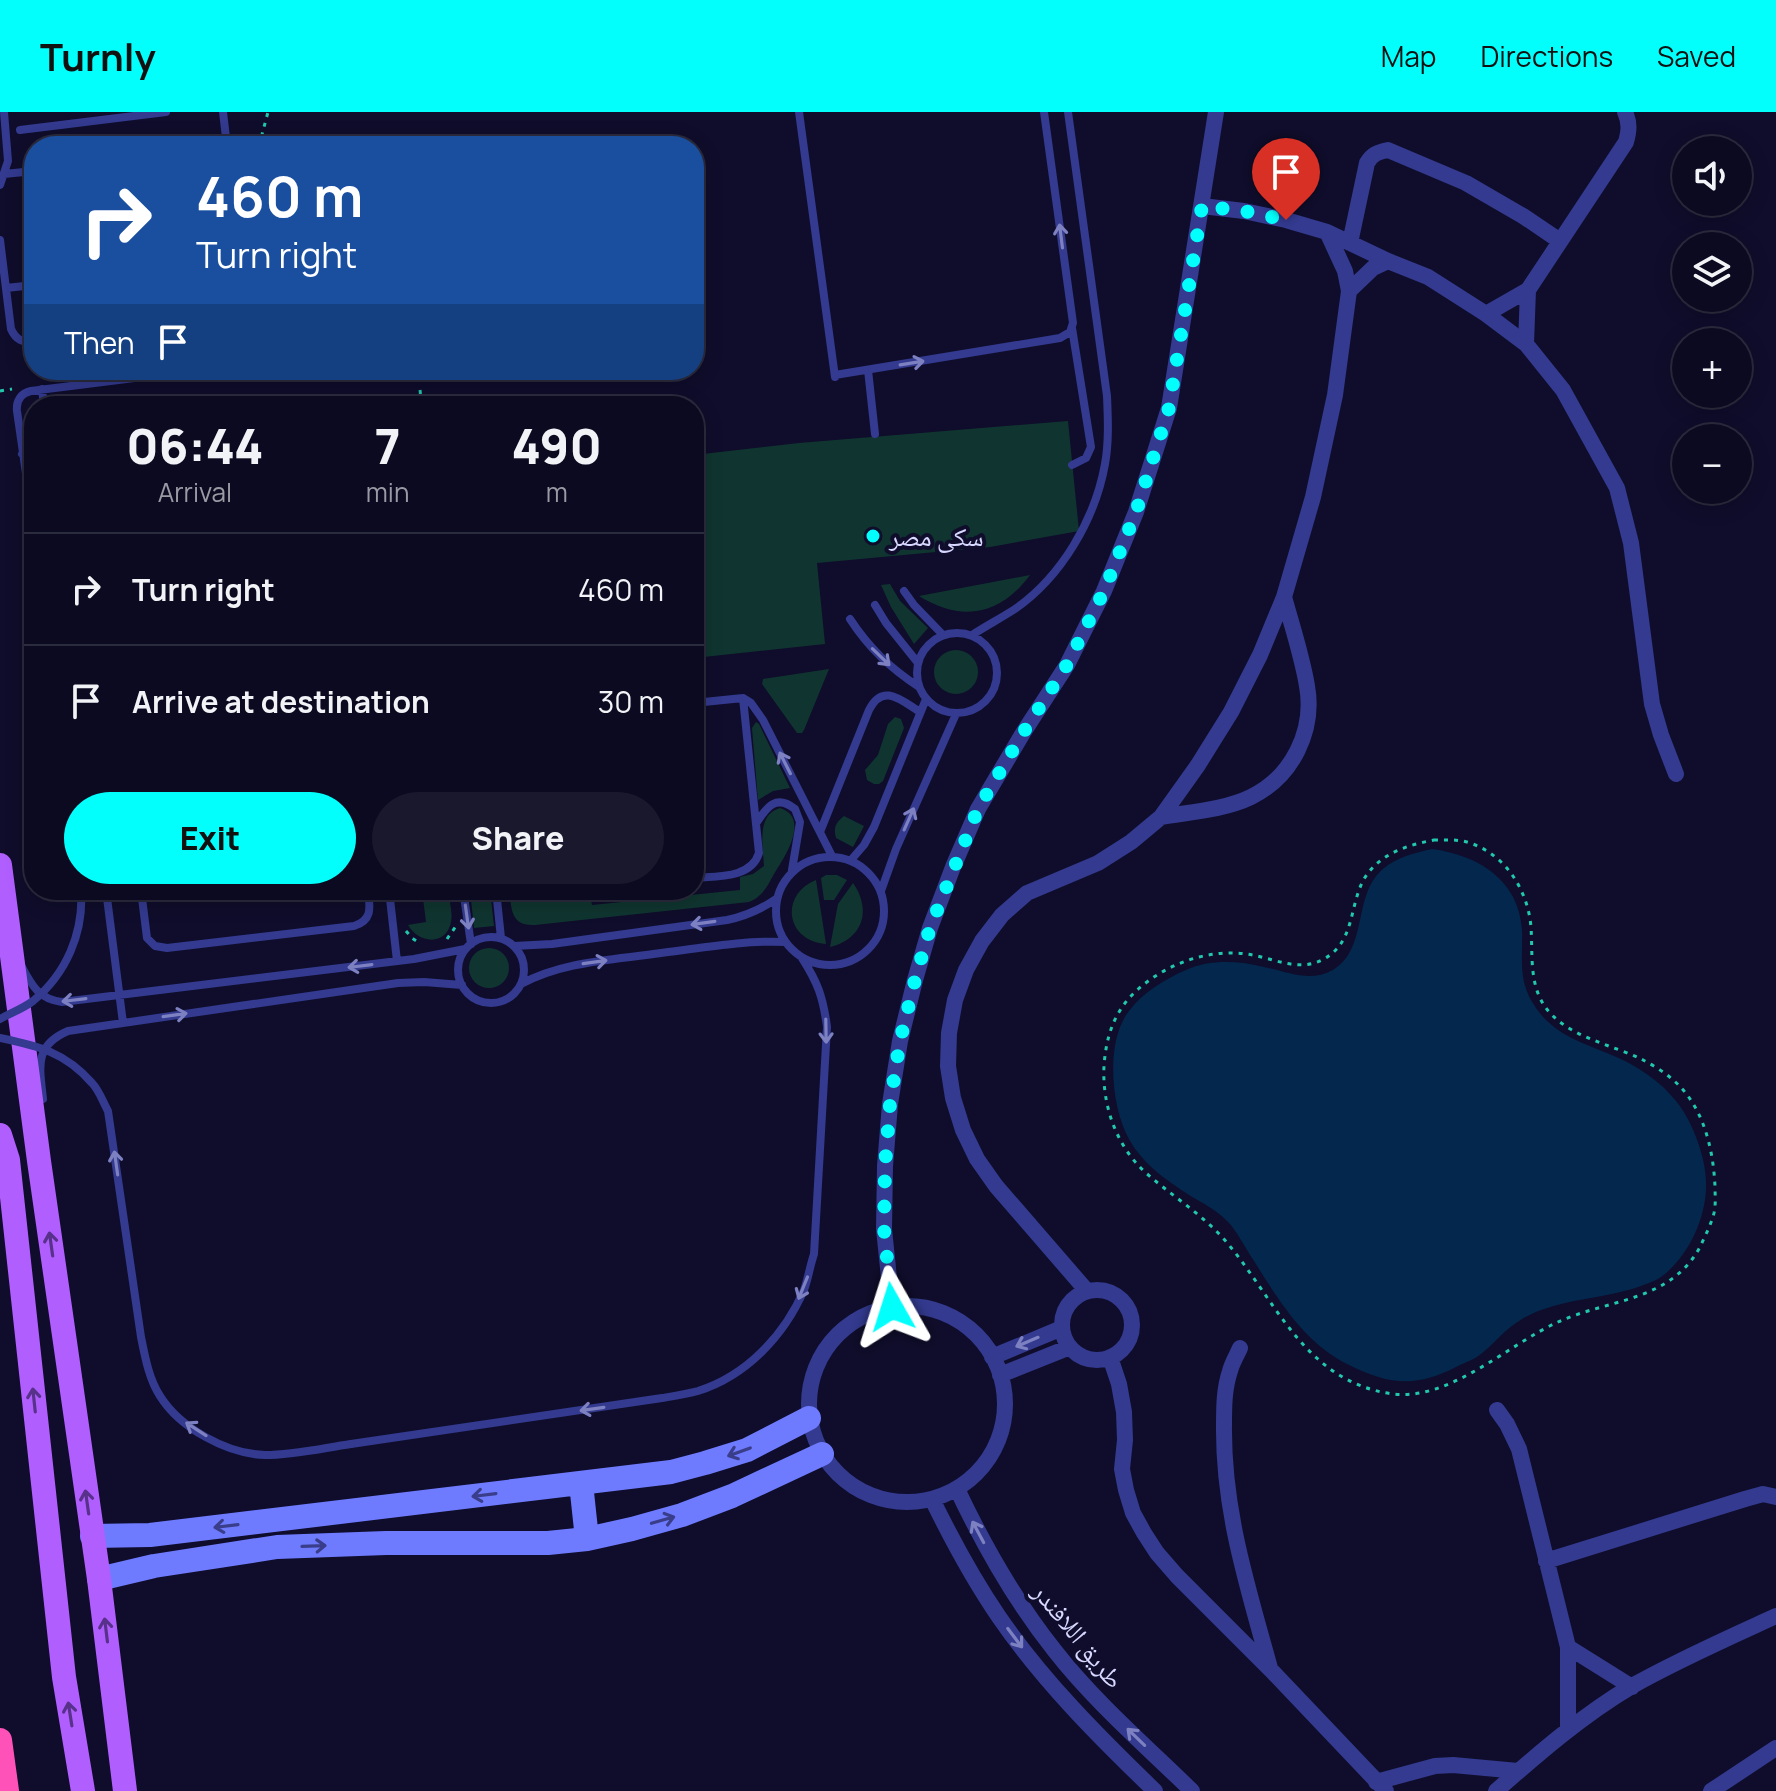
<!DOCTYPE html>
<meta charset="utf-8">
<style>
:root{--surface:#0b0a20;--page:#19182d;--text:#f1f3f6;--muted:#9a9aa5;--line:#2b2b3e;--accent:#03fffc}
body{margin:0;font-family:Manrope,"Noto Naskh Arabic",sans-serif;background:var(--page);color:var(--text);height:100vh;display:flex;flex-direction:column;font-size:30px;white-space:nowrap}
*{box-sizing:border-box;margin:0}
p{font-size:26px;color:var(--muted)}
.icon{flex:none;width:44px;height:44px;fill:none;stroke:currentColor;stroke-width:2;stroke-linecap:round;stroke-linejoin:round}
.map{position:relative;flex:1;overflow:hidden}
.details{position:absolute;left:24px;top:284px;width:680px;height:504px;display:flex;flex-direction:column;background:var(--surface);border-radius:32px;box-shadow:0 4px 20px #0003,0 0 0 2px var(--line)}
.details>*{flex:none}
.hud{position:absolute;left:24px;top:24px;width:680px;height:244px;border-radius:32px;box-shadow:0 4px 20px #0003,0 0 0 2px var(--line);background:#1a4fa0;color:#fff;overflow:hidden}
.tools{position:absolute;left:1672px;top:24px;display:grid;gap:16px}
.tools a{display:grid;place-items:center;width:80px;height:80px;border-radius:50%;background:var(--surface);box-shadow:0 4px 20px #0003,0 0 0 2px var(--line);font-size:40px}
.pin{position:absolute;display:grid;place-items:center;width:68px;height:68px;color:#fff;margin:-82px -34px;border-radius:50% 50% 50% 0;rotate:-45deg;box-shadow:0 0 8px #0007}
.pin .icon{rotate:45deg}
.me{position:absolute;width:88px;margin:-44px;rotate:354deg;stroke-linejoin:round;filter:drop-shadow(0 0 6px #0008)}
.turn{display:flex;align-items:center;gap:28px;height:168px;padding:0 40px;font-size:36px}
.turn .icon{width:104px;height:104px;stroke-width:2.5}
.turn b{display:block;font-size:56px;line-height:68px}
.then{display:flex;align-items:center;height:76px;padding:0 40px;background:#0003;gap:16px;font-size:30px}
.eta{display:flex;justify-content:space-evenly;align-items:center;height:136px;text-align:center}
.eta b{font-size:48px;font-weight:800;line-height:56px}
.primary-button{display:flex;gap:16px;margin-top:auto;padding:16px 40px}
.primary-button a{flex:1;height:92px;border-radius:48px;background:var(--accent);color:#111;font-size:32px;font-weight:800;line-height:92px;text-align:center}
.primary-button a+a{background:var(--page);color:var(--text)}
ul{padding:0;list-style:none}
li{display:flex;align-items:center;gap:24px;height:112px;padding:0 40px;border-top:2px solid var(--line)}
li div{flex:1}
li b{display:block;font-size:30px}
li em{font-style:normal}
header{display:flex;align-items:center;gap:48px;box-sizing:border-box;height:112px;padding:0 40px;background:var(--accent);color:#111}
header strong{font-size:38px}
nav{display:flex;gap:44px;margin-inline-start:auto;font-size:28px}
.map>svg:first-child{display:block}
.green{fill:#103530}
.water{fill:#04274d}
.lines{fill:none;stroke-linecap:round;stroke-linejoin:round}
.path{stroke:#22c8ac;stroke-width:3;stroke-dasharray:4 6;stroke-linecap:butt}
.lane{stroke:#333a8f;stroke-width:8}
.street{stroke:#333a8f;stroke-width:16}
.secondary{stroke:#6e7bff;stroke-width:24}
.primary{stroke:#b15eff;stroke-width:24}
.highway{stroke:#ff52b8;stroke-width:24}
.lane-bridge{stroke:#333a8f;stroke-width:8}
.oneway{stroke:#7d81c1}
.oneway2{stroke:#58318a}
.oneway3{stroke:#3a3e8a}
.route{stroke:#03fffc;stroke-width:14;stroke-dasharray:0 25.2}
.poi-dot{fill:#03fffc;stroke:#0f0d2b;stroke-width:3}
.labels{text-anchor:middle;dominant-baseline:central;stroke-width:8;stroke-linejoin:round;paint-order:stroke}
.poi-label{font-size:26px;fill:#d7d7ff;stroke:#0f0d2b;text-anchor:start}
.street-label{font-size:26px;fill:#d7d7ff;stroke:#0f0d2b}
</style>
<header>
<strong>Turnly</strong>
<nav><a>Map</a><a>Directions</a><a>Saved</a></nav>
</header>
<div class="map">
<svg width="1776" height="1679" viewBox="0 0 1776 1679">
<rect width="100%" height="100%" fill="#0f0d2b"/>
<path class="green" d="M1068,309L1079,419L990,435L817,451L825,532L694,546V343L799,331Z
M1030,463C1000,504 961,510 919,484Z
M890,472L900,489L928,516L914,532L891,495L881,473Z
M934 560a22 22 0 1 1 44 0a22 22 0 1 1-44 0Z
M829,557L804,618L802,621H797L762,572L763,567Z
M895,605L901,607L904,616L883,669L879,672H874L867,668L865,658L878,643L888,612Z
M756,610L759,612L790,676L773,679L758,688L752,616Z
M780,696C811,706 784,746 774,762C770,769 766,778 760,783C756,787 753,788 749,790L535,813C510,814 512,797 509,778H533L535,789L590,784L592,793L740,778V765L753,762L764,754C763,734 756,703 780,696Z
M844,704L864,714L853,735L836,726C833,716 836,710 844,704Z
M826,763H837L847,768L834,788H824L821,766Z
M816,768L826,832C786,829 779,783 816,768Z
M853,771C872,798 863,827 830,835L838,792Z
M422,778H448C449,788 453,800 451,810C446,835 418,831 408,813L426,810Z
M470,778H490L494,814L474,816Z
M469 856a20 20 0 1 1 40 0a20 20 0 1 1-40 0Z"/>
<path class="water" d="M1432,737C1478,743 1519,768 1522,818C1523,843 1518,865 1531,888C1553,927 1588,931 1625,949C1658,966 1683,989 1696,1025C1702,1041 1707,1059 1706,1077C1705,1107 1689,1142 1665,1162C1658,1168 1649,1171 1641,1174C1602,1188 1558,1186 1522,1207C1505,1217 1496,1230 1481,1242C1475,1247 1466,1250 1458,1254C1416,1276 1390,1273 1349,1253C1305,1232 1279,1189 1254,1149C1246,1137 1239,1123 1230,1112C1220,1101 1207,1093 1194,1086C1170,1071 1143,1053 1129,1027C1111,995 1105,929 1129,899C1142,881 1165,867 1186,858C1210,847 1239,849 1264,855C1288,860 1310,871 1333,858C1369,836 1352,783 1383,757C1397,745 1414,741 1432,737Z"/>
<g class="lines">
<path class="path" d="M259,34L268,0
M420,278L422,294
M0,279L12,277
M1434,728C1446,728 1459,727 1470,731C1506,743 1528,779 1531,815C1533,845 1528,878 1551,902C1574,926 1612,933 1641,947C1651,952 1663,959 1672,967C1703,993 1713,1035 1715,1074C1715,1083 1716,1092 1714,1101C1711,1113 1705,1124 1700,1135C1670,1190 1608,1187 1558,1210C1509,1232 1450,1289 1393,1282C1303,1270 1275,1185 1223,1126C1200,1101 1171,1083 1146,1061C1116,1034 1102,993 1104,954C1106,925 1114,900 1135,880C1166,851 1211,835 1253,843C1277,848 1301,860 1324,847C1355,830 1349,794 1364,767C1379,742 1407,733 1434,728Z
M404,778V788
M406,819L412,826L421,832
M447,827L456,814"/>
<path class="lane" d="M223,0L227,34
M799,0L835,265
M20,18L166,0
M4,62L34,59
M0,73L8,49L4,0
M0,128L11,217C16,228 23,231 34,230
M6,176L34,173
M46,258H67
M868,258L875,322
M835,263L1060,226L1070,220L1073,211L1044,0
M42,277L44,294
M22,342L34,356
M1072,353L1086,346L1091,335L1072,216
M34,417L17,299C16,289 21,281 31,279L198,258
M904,479L914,493L943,523
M875,493L886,511L918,551
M850,507C869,536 890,556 919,575
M917 561a40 40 0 1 1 80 0a40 40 0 1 1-80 0Z
M972,523C986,514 1001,506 1015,497C1061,465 1095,408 1105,352C1109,330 1108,307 1107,284L1068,0
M694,591L743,586L751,591L763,608L832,744
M757,710C767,695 776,682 795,697L800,710L792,758
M820,720L869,598C883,570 902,589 920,600
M776 799a54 54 0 1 1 108 0a54 54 0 1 1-108 0Z
M851,748L864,733L874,715L926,587
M694,766C716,764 751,767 759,741L743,586
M106,778L123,911
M141,778L147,826L155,834L167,836L354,814C373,808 370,795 368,778
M389,778L397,849
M463,778L471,832
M496,778L501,826
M557,778L570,782L604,778
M881,779L896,737L956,602
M458 858a33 33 0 1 1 66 0a33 33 0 1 1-66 0Z
M514,834L552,832L727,808C746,804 760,798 776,787
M22,855C32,874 39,887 62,890L414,847L465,837
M521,872C564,849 613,848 661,841C702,836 743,828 785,830
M43,987C40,956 33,934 68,919L398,871L424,870L462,873
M351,1332L662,1286C674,1284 687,1282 698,1279C746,1264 784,1224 804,1178C808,1167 810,1154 814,1142L827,915C823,885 818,871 802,846"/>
<path class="street" d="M1202,94L1244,99L1286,108L1327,120L1388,149L1428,165L1486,202L1526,232L1563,278L1617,376L1631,431L1652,592L1661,623L1676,662
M1350,131L1367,51C1372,42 1378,40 1388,38L1466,71L1523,104L1560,129
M1349,179L1373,156L1388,149
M1486,202L1528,178L1626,30C1629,19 1630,11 1625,0
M1526,232L1528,178
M1161,705C1190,700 1224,698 1251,685C1292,665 1315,619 1307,574C1302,544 1292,514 1284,485
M1062 1213a35 35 0 1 1 70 0a35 35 0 1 1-70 0Z
M1087,1179L996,1074L977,1047L963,1018L953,986L948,954L949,921L955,888L966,858L982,829L1002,803L1027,781L1098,751L1131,730L1161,705L1198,653L1231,600L1260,543L1284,485L1313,385L1335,283L1349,179L1345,159L1327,120
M809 1292a98 98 0 1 1 196 0a98 98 0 1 1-196 0Z
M892,1195L884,1117L885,1054L890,992L900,929L915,868L930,816L953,755L978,697L1023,621L1067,553L1104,479L1136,400L1169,296L1216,0
M1240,1236C1237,1243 1232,1251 1230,1259C1224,1277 1224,1295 1224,1314C1223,1399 1248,1476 1270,1556
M992,1245L1062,1216
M1110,1245L1119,1272L1124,1300L1125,1328L1122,1357L1126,1378L1133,1401L1144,1421L1157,1441L1177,1464L1271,1558L1386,1679
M1000,1263L1070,1235
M1497,1298L1507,1312L1519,1337L1568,1535V1618
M957,1377C984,1434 1015,1489 1055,1539C1094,1589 1147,1635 1192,1679
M932,1387C952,1428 973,1467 999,1505C1043,1569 1099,1625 1155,1679
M1546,1449L1745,1387L1763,1382L1776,1385
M1568,1535L1632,1575
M1376,1670L1435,1654L1453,1653L1518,1659
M1496,1679C1539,1641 1583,1603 1632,1574C1678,1548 1728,1526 1776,1504
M1711,1679L1776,1636"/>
<path class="secondary" d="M581,1371L587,1427
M92,1424L150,1423L671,1360L705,1351L747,1338L809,1306
M99,1467L154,1454L277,1435L386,1431H548L587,1427L632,1417L682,1403L732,1384L822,1342"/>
<path class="primary" d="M0,753L39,1049L99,1467L125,1679
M0,1023L8,1048L64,1565L83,1679"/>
<path class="highway" d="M0,1628L7,1679"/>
<path class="lane-bridge" d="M0,907C11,901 24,896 33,889C66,862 84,821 81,778
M0,926C38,934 65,940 92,971C99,978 103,990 108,999L141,1225C145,1245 149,1267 160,1284C180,1316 227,1342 265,1343C294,1343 323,1336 351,1332"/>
</g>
<defs><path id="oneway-shaft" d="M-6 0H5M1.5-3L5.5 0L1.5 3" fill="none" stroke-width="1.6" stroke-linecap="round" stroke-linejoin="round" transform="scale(2)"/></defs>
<g class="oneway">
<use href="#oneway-shaft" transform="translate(1061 124) rotate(-97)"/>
<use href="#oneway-shaft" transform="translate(912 251) rotate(-9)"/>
<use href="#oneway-shaft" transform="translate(881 545) rotate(44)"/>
<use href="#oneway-shaft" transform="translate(785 651) rotate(-117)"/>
<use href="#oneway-shaft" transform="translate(909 707) rotate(-66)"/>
<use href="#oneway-shaft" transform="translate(467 805) rotate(82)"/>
<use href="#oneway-shaft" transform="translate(703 811) rotate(172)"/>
<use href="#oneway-shaft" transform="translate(595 850) rotate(-8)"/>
<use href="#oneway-shaft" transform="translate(360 854) rotate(173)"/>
<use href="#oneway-shaft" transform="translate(74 888) rotate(173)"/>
<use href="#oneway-shaft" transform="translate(175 903) rotate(-8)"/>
<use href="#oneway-shaft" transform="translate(826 919) rotate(89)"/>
<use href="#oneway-shaft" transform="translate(116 1051) rotate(-98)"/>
<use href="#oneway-shaft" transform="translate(803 1176) rotate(112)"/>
<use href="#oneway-shaft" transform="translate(1027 1230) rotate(157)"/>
<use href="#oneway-shaft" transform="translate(592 1297) rotate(172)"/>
<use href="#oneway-shaft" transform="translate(196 1317) rotate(-147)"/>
<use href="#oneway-shaft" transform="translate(978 1420) rotate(-118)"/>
<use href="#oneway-shaft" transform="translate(1015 1526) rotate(53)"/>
<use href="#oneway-shaft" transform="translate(1136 1625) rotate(-136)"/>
</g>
<g class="oneway2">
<use href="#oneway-shaft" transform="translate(51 1132) rotate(-98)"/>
<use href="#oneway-shaft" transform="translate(34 1288) rotate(-96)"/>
<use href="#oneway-shaft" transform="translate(87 1390) rotate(-98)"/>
<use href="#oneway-shaft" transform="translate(106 1518) rotate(-97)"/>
<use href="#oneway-shaft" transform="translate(70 1602) rotate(-99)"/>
</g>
<g class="oneway3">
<use href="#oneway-shaft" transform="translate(739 1340) rotate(160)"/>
<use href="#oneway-shaft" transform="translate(484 1383) rotate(173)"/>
<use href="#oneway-shaft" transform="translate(663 1408) rotate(-16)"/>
<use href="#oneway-shaft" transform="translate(226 1414) rotate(173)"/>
<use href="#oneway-shaft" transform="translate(314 1434) rotate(-2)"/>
</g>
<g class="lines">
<path class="route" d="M892,1195L884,1117L885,1054L890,992L900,929L915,868L930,816L978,697L1023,621L1067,553L1104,479L1136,400L1169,296L1202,94L1244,99L1286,108"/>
</g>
<circle class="poi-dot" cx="873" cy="424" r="8"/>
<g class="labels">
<g class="poi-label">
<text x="889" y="424">سكى مصر</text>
</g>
<g class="street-label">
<text transform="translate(1079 1523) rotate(51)">طريق اللافندر</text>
</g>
</g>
</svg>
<div class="tools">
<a><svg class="icon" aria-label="sound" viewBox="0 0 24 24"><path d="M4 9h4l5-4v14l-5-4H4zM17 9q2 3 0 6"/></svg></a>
<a><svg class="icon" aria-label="layers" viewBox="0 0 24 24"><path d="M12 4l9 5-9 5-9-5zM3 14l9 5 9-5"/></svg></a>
<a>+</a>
<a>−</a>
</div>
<div class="pin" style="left:1286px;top:108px;background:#d93025"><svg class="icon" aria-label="arrive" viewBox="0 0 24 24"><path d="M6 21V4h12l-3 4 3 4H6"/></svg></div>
<svg class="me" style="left:892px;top:1195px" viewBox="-20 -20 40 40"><path d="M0-17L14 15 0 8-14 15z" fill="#03fffc" stroke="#fff" stroke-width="4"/></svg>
<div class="hud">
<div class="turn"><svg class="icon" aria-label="right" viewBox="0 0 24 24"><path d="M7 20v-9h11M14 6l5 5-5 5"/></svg><div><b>460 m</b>Turn right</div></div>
<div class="then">Then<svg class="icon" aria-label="arrive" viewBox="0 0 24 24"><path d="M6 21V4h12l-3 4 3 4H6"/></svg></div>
</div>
<section class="details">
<div class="eta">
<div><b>06:44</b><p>Arrival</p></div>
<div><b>7</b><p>min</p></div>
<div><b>490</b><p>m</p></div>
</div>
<ul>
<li><svg class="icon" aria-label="right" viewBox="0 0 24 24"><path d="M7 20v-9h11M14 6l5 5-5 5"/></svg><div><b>Turn right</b></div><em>460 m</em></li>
<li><svg class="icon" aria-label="arrive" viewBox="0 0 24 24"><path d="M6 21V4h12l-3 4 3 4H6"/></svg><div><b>Arrive at destination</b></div><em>30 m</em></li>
</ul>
<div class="primary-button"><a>Exit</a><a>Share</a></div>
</section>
</div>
